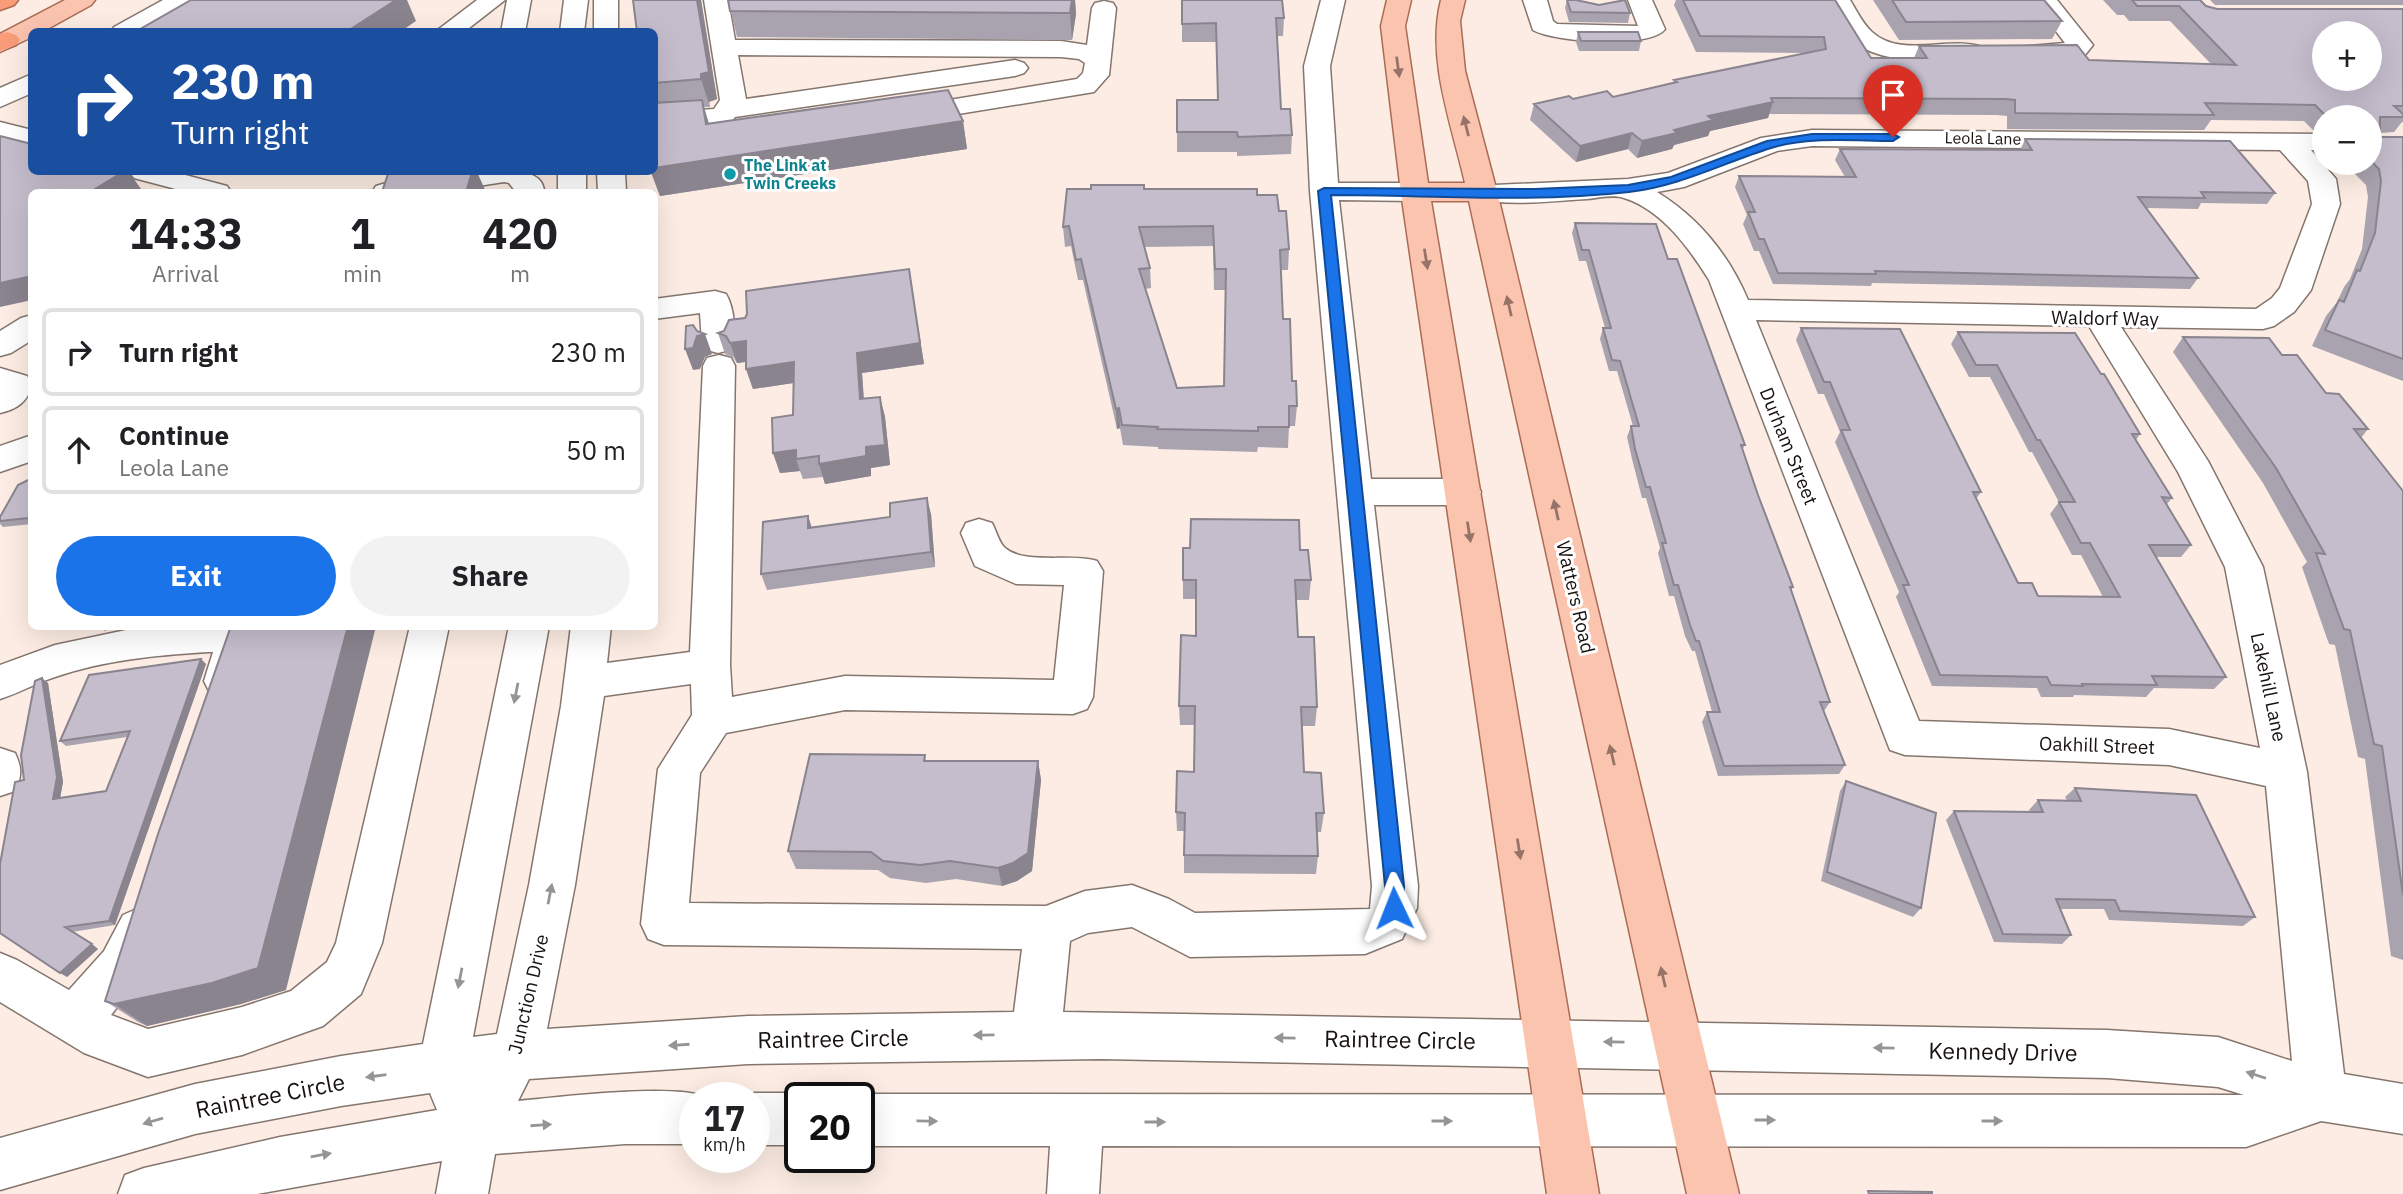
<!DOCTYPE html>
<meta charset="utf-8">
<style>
:root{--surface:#fff;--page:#f2f2f2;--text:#202124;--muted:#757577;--line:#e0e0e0;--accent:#1a73e8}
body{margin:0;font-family:"IBM Plex Sans",sans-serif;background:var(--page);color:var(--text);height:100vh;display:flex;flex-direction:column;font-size:26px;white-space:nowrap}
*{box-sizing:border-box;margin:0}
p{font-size:23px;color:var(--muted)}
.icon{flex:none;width:38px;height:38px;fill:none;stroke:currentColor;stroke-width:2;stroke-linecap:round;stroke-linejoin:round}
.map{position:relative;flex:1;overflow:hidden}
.details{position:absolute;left:28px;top:189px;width:630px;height:441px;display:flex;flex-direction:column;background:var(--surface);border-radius:10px;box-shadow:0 7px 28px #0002}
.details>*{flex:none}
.guide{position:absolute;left:28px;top:28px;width:630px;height:147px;border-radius:10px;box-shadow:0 7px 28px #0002;background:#1a4fa0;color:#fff;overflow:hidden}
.buttons{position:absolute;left:2312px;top:21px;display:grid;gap:14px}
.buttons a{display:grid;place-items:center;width:70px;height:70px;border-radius:50%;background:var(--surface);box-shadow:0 7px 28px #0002;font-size:35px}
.speed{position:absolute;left:679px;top:1082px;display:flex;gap:14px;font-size:35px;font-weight:700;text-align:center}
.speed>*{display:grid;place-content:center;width:91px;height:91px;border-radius:50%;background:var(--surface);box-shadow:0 7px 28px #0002;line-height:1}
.speed small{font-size:18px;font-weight:400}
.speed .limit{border:4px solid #111;border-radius:10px;background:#fff;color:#111}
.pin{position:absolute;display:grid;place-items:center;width:60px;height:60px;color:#fff;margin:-72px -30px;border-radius:50% 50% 50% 0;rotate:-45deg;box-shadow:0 0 7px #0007}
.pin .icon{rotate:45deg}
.me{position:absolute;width:77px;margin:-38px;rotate:358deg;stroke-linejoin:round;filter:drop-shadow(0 0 5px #0008)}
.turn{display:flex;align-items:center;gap:24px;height:147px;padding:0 28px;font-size:32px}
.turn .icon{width:91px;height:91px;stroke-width:2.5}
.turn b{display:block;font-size:49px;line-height:60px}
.eta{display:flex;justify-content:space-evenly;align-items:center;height:119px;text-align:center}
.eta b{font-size:42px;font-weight:800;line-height:49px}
.action{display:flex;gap:14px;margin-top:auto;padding:14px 28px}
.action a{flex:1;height:80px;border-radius:42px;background:var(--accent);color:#fff;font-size:28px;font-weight:800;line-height:80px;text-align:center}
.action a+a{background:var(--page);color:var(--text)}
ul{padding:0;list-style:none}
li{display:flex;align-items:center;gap:21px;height:88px;margin:0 14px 10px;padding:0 14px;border:4px solid var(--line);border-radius:10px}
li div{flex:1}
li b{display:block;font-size:26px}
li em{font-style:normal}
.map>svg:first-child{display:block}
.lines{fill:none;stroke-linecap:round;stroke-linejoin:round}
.minor-casing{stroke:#84766e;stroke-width:3}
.major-casing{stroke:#aa6c54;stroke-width:3}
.highway-casing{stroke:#aa6c54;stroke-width:3}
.minor{fill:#fff;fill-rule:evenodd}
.major{fill:#fbc4af;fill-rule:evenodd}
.highway{fill:#f99c79;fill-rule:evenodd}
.wall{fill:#a9a3af;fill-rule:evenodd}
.shaded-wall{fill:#8a848f}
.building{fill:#c5bdcc;stroke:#8a848f;stroke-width:2;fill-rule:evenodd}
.oneway{fill:#957467}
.oneway2{fill:#979593}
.route{fill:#1a73e8;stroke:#114b97;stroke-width:2}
.culture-dot{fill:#0f9aa8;stroke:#fff;stroke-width:2.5}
.labels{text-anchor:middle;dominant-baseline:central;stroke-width:6;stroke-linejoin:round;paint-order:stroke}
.far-street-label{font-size:16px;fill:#181310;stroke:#fff}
.far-culture-label{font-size:16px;font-weight:bold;fill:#0d838f;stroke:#fff;text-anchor:start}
.street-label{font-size:19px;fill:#181310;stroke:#fff}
.near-street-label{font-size:23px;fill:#181310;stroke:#fff}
</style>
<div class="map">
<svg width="2403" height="1194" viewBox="0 0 2403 1194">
<rect width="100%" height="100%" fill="#fcece3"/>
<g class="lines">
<g class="minor-casing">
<path id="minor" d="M163,0H193L189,5L142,32H111L114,27Z
M477,0H505L464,32H435Z
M507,0H531L525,32H501Z
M564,0H588L584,32H560Z
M594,0H618V32H594Z
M704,0H728L735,40L1061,41L1087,45L1092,8L1095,3L1104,1L1113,3L1116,8L1109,75L1094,92L903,123L894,121L890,115L894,109L1077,79L1083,73L1085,63L1079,59L1061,57L738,55L746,99L1015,60L1024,63L1028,68L1024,73L1015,76L735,117L731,122L722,124L654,129V113L714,109L720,100Z
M1321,0H1345L1330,66L1338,183H1415L1425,186L1429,192L1425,198L1415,201L1339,200L1371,479H1463L1476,483L1481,492L1476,501L1463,505H1374L1418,886L1417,908L1402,939L1365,954L1190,957L1132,927L1088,933L1070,941L1063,1012L2107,1030L2218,1037L2292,1061L2266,786L2169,765L1905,755L1890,750L1709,280C1689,248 1662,210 1624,198C1614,194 1598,198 1587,199C1550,201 1509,207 1473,198L1469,192L1473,186L1628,179L1668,173L1761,138L1812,130L2324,134V150H2311L2336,179L2340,204L2311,290L2294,312L2274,326L2263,329L2121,327L2208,461L2263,567L2307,772L2344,1074L2403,1084V1134L2321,1121L2246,1147L1102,1146L1099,1194H1047L1050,1146H859V1097H852L859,1094L2244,1095L2218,1087L2107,1078L1101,1059L748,1064L529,1079L518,1101C558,1097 673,1083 707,1097H695V1144H625L495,1154L488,1194H436L442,1161L257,1194H118L125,1175L144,1168L280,1137L437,1110L430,1093L341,1106L195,1134L0,1190V1138L195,1084L341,1056L423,1044L509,626H549L473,1037L497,1034L529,885L561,706L571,626H611L607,663L690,652L703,366L707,358L719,355L731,358L735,366L730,665L732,697L845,676L1054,680L1064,585L1016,584L975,566L961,533L966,523L979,519L992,523C996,530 999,543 1005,548C1025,565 1071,553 1097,561L1103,571L1093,697L1087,709L1073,714L845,710L726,733L700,773L689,903L1046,906L1085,891L1132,885L1169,899L1195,913L1370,909L1372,886L1310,191L1304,66ZM1812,146L2280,150L2308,181L2312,204L2280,288L2272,298L2256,309L1748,300C1729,255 1699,218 1657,192L1684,187L1777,151ZM1756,320L2089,326L2178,472L2225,567L2260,748L2169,729L1919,721ZM691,684L692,715L658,769L641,924L648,939L664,945L1022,949L1014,1012L748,1016L547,1029L575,885L604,696Z
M1523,0H1547L1553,21L1557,24L1638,26L1628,0H1652L1665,29C1651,49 1553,42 1533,30Z
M1826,0H1850C1857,11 1862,23 1872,32C1901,58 1945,37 1979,46L1983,51L1979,56C1947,64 1884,64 1857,44C1843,34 1835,15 1826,0Z
M2032,0H2057L2093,45L2085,55L2027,60L2018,57L2014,52L2018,47L2065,43Z
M32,74V93L0,107V88Z
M0,122L32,130V147L0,138Z
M130,172H174L227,186L231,192H187L134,178Z
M465,172C485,172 544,162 544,192H516L509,183L504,182L439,192H372L376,186L386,183Z
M558,172H586V192H558Z
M597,172H625L626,192H598Z
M715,291L726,294C734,307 738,338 729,350L718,353L707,350L702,343L700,313L654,319V299Z
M32,315V340L11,353L0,356V331L21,318Z
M0,368L27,376L32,384C28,402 17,409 0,413Z
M32,435V461L0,472V446Z
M145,626H246L256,642L238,693L224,697L210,693L204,681L213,652H209C158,655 104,660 55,677C36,683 19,693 0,699V665L55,645Z
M410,626H449L382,943L361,994L323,1026L306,1032L242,1055L148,1077L84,1053L0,1002V953L17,960L69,990L104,951L123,915L139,908L155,915L162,930L145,971L111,1015L148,1029L242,1007L291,991L327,962L336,943Z
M0,748L15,753C22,768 22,776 15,791L0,796Z
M754,1093H800L809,1097H800V1145H754V1097H745Z"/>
</g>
<g class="major-casing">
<path id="major" d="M65,0H95L91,5L42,32H32V37L0,52V34Z
M1387,0H1411L1405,26L1428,183H1465C1452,125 1426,59 1441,0H1465L1460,21L1465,71L1497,192L1739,1194H1687L1469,201H1431L1599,1194H1547L1401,192L1381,26Z"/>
</g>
<g class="highway-casing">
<path id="highway" d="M0,0H18L14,5L0,10Z
M7,32L16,35L20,40L16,45L0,51V34Z"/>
</g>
<use href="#minor" class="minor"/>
<use href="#major" class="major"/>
<use href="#highway" class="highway"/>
</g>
<path class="wall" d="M633,0H701L717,99L709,102L710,107H704L709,124L963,121L967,149L660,196L651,172H654V32Z
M728,0H1075L1076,14L1072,40L737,37Z
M1182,0L1284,18L1283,36H1277L1281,109L1292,135L1291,154L1237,156V152H1177V100H1218L1216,42H1182Z
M1567,0H1576L1630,13L1628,23L1569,22L1565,8Z
M1676,0H1835L1871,58H1914L1919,46L2089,60L2211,64L2170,21H2129L2124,15H2117L2103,0H2200L2206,6L2217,9H2403V122H2402L2394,132L2380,133V137H2403V381L2312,346L2326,316L2337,302L2344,287L2350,279L2362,249L2368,197L2366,185L2344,163H2370V117H2324V132L2314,131L2304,121L2211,120L2204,130L2007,129V116L1997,115L1769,114L1768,118L1710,131L1708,136L1674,145L1672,149L1637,158L1628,149L1576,162L1530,120L1534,104L1573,99L1613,97L1673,83L1674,80L1808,53L1696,52L1674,5Z
M1873,0H2044L2062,21L2052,39L1899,40Z
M2210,0H2403V5H2215Z
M1578,32L1641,41L1639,51H1579L1576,42Z
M2025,139L2275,193L2267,204L2201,203L2198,209L2146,208L2198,278L2190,289L1872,283L1871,286L1773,284L1759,251H1754L1743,224L1747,215L1735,187L1739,176L1845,177L1835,160L1840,149L2020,150Z
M1144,189L1257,195L1279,211L1289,249L1288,270H1281L1283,319L1297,406L1295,426H1289L1288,448L1258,447L1257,452L1158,449V447L1123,445L1120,428L1117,429L1083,280H1078L1071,246L1065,247L1063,227ZM1213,246L1214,290H1226L1224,386L1177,388L1145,289L1151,288L1150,268L1144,247Z
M1575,223L1668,259L1745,445L1742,450L1758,495L1793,587L1791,591L1830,702L1824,711L1845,765L1839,774L1718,776L1702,722L1707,712H1712L1695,651H1692L1685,636L1674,596H1669L1658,553L1660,548L1646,498H1642L1632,459L1627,437L1631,426H1633L1617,371H1609L1600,339L1603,328H1605L1586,261H1579L1572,233Z
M909,269L924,364L862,373L864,399L880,397L885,417L890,465L871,468V476L825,484L823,477L803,479L800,471L780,473L773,453L793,415V383L753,389L746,369V362L737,363L733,357L725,354L718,333L724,331L745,318Z
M1801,328L1981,492L1976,499L2018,583L2038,596L2103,597L2081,555H2072L2050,514L2059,502L2032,452H2029L1990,377H1969L1951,344L1958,332L2101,374L2140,434L2136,440L2172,498L2167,504L2191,545L2181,557H2156L2226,677L2214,689L2154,688L2146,697L2074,695L2073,697H2041L2037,688L1932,686L1896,597L1899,592L1835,442L1840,432L1824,394H1818L1796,340Z
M2183,337L2282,355L2368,429L2361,438L2403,491V960L2391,956L2365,759L2358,757L2335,645L2329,644L2302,567L2307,562L2263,483L2173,352Z
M32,478V524L3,527L0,524V517Z
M931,514L935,567L767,590L761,574L808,516L812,528Z
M1300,550L1311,580L1309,600H1296L1298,637L1317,707L1315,726H1302L1304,772L1324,813L1321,832H1317L1318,856L1316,874L1184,873V831H1177L1176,812L1194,772L1195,725H1180L1179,706L1196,636V599H1183V580Z
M201,659L206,664L115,925L72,932L98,949L67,977L24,780L48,683L63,782L60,798L106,791L127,737L66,746L60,741Z
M925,755L926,761H1038L1041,780L1032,871L1017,881L1002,886L956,879L926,883L890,878L878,870L796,869L788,851Z
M1846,781L1921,908L1913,917L1821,881L1840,791Z
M2075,788L2255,917L2243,926L2109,920L2104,909H2060L2071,935L2062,944L1994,942L1946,820L1954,811L2030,812L2029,810L2038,800H2067L2065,797Z
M286,990L241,1004L147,1026L138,1022L105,1001Z"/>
<path class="shaded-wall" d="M388,0H407L416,21L400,32H346Z
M697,0H701L717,99L709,102L710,107L701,79Z
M1072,0H1075L1076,14L1072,40L1070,13Z
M702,100L710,128L706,124Z
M1773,102L1768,118L1710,131L1708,136L1674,145L1672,149L1637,158L1642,141L1708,116Z
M963,121L967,149L660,196L651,172H654V168Z
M1632,133L1628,149L1576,162L1580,146Z
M123,172H129L141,189L135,192H90Z
M472,172H477L486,192H466Z
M909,269L924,364L862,373L865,420L860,399L857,353Z
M32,276V300L0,307V283Z
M705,334L712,354L705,357L700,369L693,370L685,349L697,336Z
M746,341L752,361L737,363L730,343Z
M794,362L800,382L753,389L746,369Z
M880,397L885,417L890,465L871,468V476L825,484L819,464L866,447Z
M1119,408L1120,428L1117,429L1116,409Z
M796,450V459L800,471L780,473L773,453Z
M927,498L931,514L935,567L931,552Z
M808,516L813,532L808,528Z
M101,626H112L105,631Z
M348,626H376L286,990L241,1004L147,1026L114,1004Z
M201,659L206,664L115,925L109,921Z
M42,678L48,683L63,782L59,804L53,799Z
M1038,761L1041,780L1032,871L1017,881L1002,886L998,868Z
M92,944L98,949L67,977L60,973Z"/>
<path class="building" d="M191,0H396L346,32H135Z
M633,0H697L709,72L701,74V79L654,83V32H637Z
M728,0H1072L1070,13L730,11Z
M1182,0H1282L1284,18H1276L1281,109H1290L1292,135L1238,137L1237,132H1177V100H1218L1216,23L1182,24Z
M1567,0H1576L1599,5L1625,0L1630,13L1571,12Z
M1683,0H1835L1871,58H1927L1919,46L2077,45L2089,60L2236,65L2179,6H2137L2132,0H2200L2206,6L2217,9H2403V106H2394L2403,114V117H2380V137H2403V359L2325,330L2339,300L2344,302L2357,270L2360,271L2375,233L2381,181L2379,169L2370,160V117H2337V116L2325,115L2315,105L2205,103L2214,115L2015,113V100L2005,99L1771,98L1773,102L1708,116L1713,120L1674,130L1677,133L1642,141L1632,133L1580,146L1534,104L1569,96L1573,99L1607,91L1613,97L1677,82L1674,80L1826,49L1824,37L1700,36ZM2324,33H2370V79H2324Z
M1892,0H2044L2062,21L1906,22Z
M1578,32H1638L1641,41H1581Z
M948,90L963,121L654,168V103L702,100L706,124Z
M0,136L32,144V172H123L90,192H32V276L0,283Z
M2025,139L2230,141L2275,193L2201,192L2205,198L2138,197L2198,278L1875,271L1876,274L1778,273L1764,239H1759L1748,212H1755L1739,176L1856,177L1840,149L2032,150Z
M412,172H472L466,192H382L388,174Z
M1091,185H1144V189H1257V195H1277L1279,211H1286L1289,249L1280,250L1283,319H1290L1292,381H1296L1297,406H1289V427H1258V431L1157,429L1158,427L1122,425L1119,408L1116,409L1081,259L1076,260L1069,226L1063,227L1067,189H1091ZM1213,226L1215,269H1226L1224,386L1177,388L1139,269L1150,268L1139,227Z
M1575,223L1656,224L1668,259H1677L1745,445H1741L1758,495L1793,587H1790L1830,702H1820L1845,765L1724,766L1707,712H1720L1699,641H1696L1690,625L1678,585H1674L1662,543H1666L1650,487H1646L1635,449L1631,426H1639L1620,361L1612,360L1603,328H1611L1589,250H1582Z
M909,269L920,343L857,353L860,399L880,397L885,445L866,447V456L819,464V456L796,459V450L773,453L772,418L793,415L794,362L746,369V341L730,343L726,336L718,333L724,331L729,320L745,318L747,314L746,291Z
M693,325L697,331L705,334L697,336L693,348L685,349L686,326Z
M1801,328L1900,329L1981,492H1973L2018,583H2032L2038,596L2120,597L2090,543H2081L2059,502H2075L2040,440H2037L1997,365H1976L1958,332L2075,333L2101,374H2104L2140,434H2132L2172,498L2162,497L2191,545H2149L2226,677L2152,676L2157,685L2082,684L2083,686L2051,685L2047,677L1940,675L1903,585H1909L1841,430H1850L1830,382H1824Z
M2183,337L2269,338L2282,355H2297L2326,393L2339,394L2368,429H2354L2403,491V895L2382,746L2374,744L2350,630L2344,629L2316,553L2325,554L2276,468Z
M32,478V514L29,518L0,521V517L18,485Z
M927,498L931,552L761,574L763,522L808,516V528L890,517V503Z
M1191,519L1299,520L1300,550H1308L1311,580H1295L1298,637H1314L1317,707H1301L1304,772L1321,773L1324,813H1316L1318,856L1184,855L1185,813L1176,812L1177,771L1194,772L1195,706H1179L1181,635L1196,636V580H1183V548H1190Z
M231,626H348L258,968L212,983L114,1004L105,1001L158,834Z
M201,659L109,921L65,927L92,944L60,973L0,933V864L15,782L24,780L21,755L35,681L42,678L57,777L53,799L106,791L130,731L60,741L89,675Z
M810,754L925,755L924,761H1038L1028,853L1013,863L998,868L950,861L920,865L883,861L871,852L788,851Z
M1846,781L1936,813L1921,908L1827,872Z
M2075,788L2196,795L2255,917L2120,911L2115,900L2056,899L2071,935L2003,934L1954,811L2043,812L2038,800L2081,801Z
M1868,1191L1932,1192V1194H1869Z"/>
<defs><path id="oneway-solid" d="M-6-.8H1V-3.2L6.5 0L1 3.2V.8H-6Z" transform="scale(1.75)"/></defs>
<g class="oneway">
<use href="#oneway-solid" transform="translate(1398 67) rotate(82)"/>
<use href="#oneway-solid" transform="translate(1466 126) rotate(-104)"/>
<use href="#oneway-solid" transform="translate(1426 259) rotate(81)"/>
<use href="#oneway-solid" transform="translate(1509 306) rotate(-103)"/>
<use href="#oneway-solid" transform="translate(1556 510) rotate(-103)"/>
<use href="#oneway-solid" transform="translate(1469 532) rotate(81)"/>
<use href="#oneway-solid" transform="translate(1612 755) rotate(-103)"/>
<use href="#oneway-solid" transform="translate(1519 849) rotate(81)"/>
<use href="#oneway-solid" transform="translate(1663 977) rotate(-103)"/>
</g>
<g class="oneway2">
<use href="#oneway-solid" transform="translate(516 693) rotate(101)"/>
<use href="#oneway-solid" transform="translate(550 894) rotate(-79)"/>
<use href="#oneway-solid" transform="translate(460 978) rotate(101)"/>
<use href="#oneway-solid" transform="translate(984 1035) rotate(179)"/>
<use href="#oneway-solid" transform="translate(1285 1038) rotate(-179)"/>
<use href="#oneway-solid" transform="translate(1614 1042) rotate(-179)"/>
<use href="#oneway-solid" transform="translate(679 1045) rotate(176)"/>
<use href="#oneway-solid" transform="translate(1884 1048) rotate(-179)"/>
<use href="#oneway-solid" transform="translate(2256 1075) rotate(-162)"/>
<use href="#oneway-solid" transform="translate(376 1076) rotate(172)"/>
<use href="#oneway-solid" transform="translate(1765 1120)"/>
<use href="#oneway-solid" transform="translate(153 1121) rotate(164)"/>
<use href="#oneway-solid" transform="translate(927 1121) rotate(1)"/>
<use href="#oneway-solid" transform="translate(1442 1121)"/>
<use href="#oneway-solid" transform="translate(1992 1121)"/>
<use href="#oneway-solid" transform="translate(1155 1122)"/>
<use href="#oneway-solid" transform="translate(541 1125) rotate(-4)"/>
<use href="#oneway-solid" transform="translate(321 1155) rotate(-10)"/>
</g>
<path class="route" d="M1812,134H1893L1899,137L1893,141C1854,141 1809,136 1771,148C1723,163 1680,186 1629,192C1531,203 1429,195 1331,195L1404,886V908L1401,914L1394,916L1387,914L1385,908V886L1318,191L1324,188L1535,189L1628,185L1671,177L1767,141Z"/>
<circle class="culture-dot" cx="730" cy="174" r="7"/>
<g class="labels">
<g class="far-street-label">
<text transform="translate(1983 138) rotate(1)">Leola Lane</text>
</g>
<g class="far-culture-label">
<text x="744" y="165">The Link at<tspan x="744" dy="18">Twin Creeks</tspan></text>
</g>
<g class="street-label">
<text transform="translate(2105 318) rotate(1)">Waldorf Way</text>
<text transform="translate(1789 446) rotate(68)">Durham Street</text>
<text transform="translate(1576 597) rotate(77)">Watters Road</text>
<text transform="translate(2269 687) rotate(78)">Lakehill Lane</text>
<text transform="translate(2097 745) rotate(2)">Oakhill Street</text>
<text transform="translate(528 994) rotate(-77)">Junction Drive</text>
</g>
<g class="near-street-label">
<text transform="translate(833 1038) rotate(-1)">Raintree Circle</text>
<text transform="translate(1400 1039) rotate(1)">Raintree Circle</text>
<text transform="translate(2003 1051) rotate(1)">Kennedy Drive</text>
<text transform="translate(270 1095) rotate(-11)">Raintree Circle</text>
</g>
</g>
</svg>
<div class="buttons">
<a>+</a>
<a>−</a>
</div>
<div class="speed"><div>17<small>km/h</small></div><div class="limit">20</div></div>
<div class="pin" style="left:1893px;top:137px;background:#d93025"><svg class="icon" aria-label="arrive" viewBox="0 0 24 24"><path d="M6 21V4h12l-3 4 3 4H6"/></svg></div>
<svg class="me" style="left:1394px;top:908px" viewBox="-20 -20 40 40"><path d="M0-17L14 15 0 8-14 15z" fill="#1a73e8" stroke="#fff" stroke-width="4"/></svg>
<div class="guide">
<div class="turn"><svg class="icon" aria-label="right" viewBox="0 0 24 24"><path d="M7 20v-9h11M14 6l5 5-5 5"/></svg><div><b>230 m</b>Turn right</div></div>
</div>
<section class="details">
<div class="eta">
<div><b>14:33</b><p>Arrival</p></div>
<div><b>1</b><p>min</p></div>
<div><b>420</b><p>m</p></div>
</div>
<ul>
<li><svg class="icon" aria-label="right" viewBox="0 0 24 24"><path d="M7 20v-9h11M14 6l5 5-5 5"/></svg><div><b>Turn right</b></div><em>230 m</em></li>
<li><svg class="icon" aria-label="ahead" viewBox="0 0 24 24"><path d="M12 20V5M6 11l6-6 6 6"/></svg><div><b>Continue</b><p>Leola Lane</p></div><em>50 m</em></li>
</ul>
<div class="action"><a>Exit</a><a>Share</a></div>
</section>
</div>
